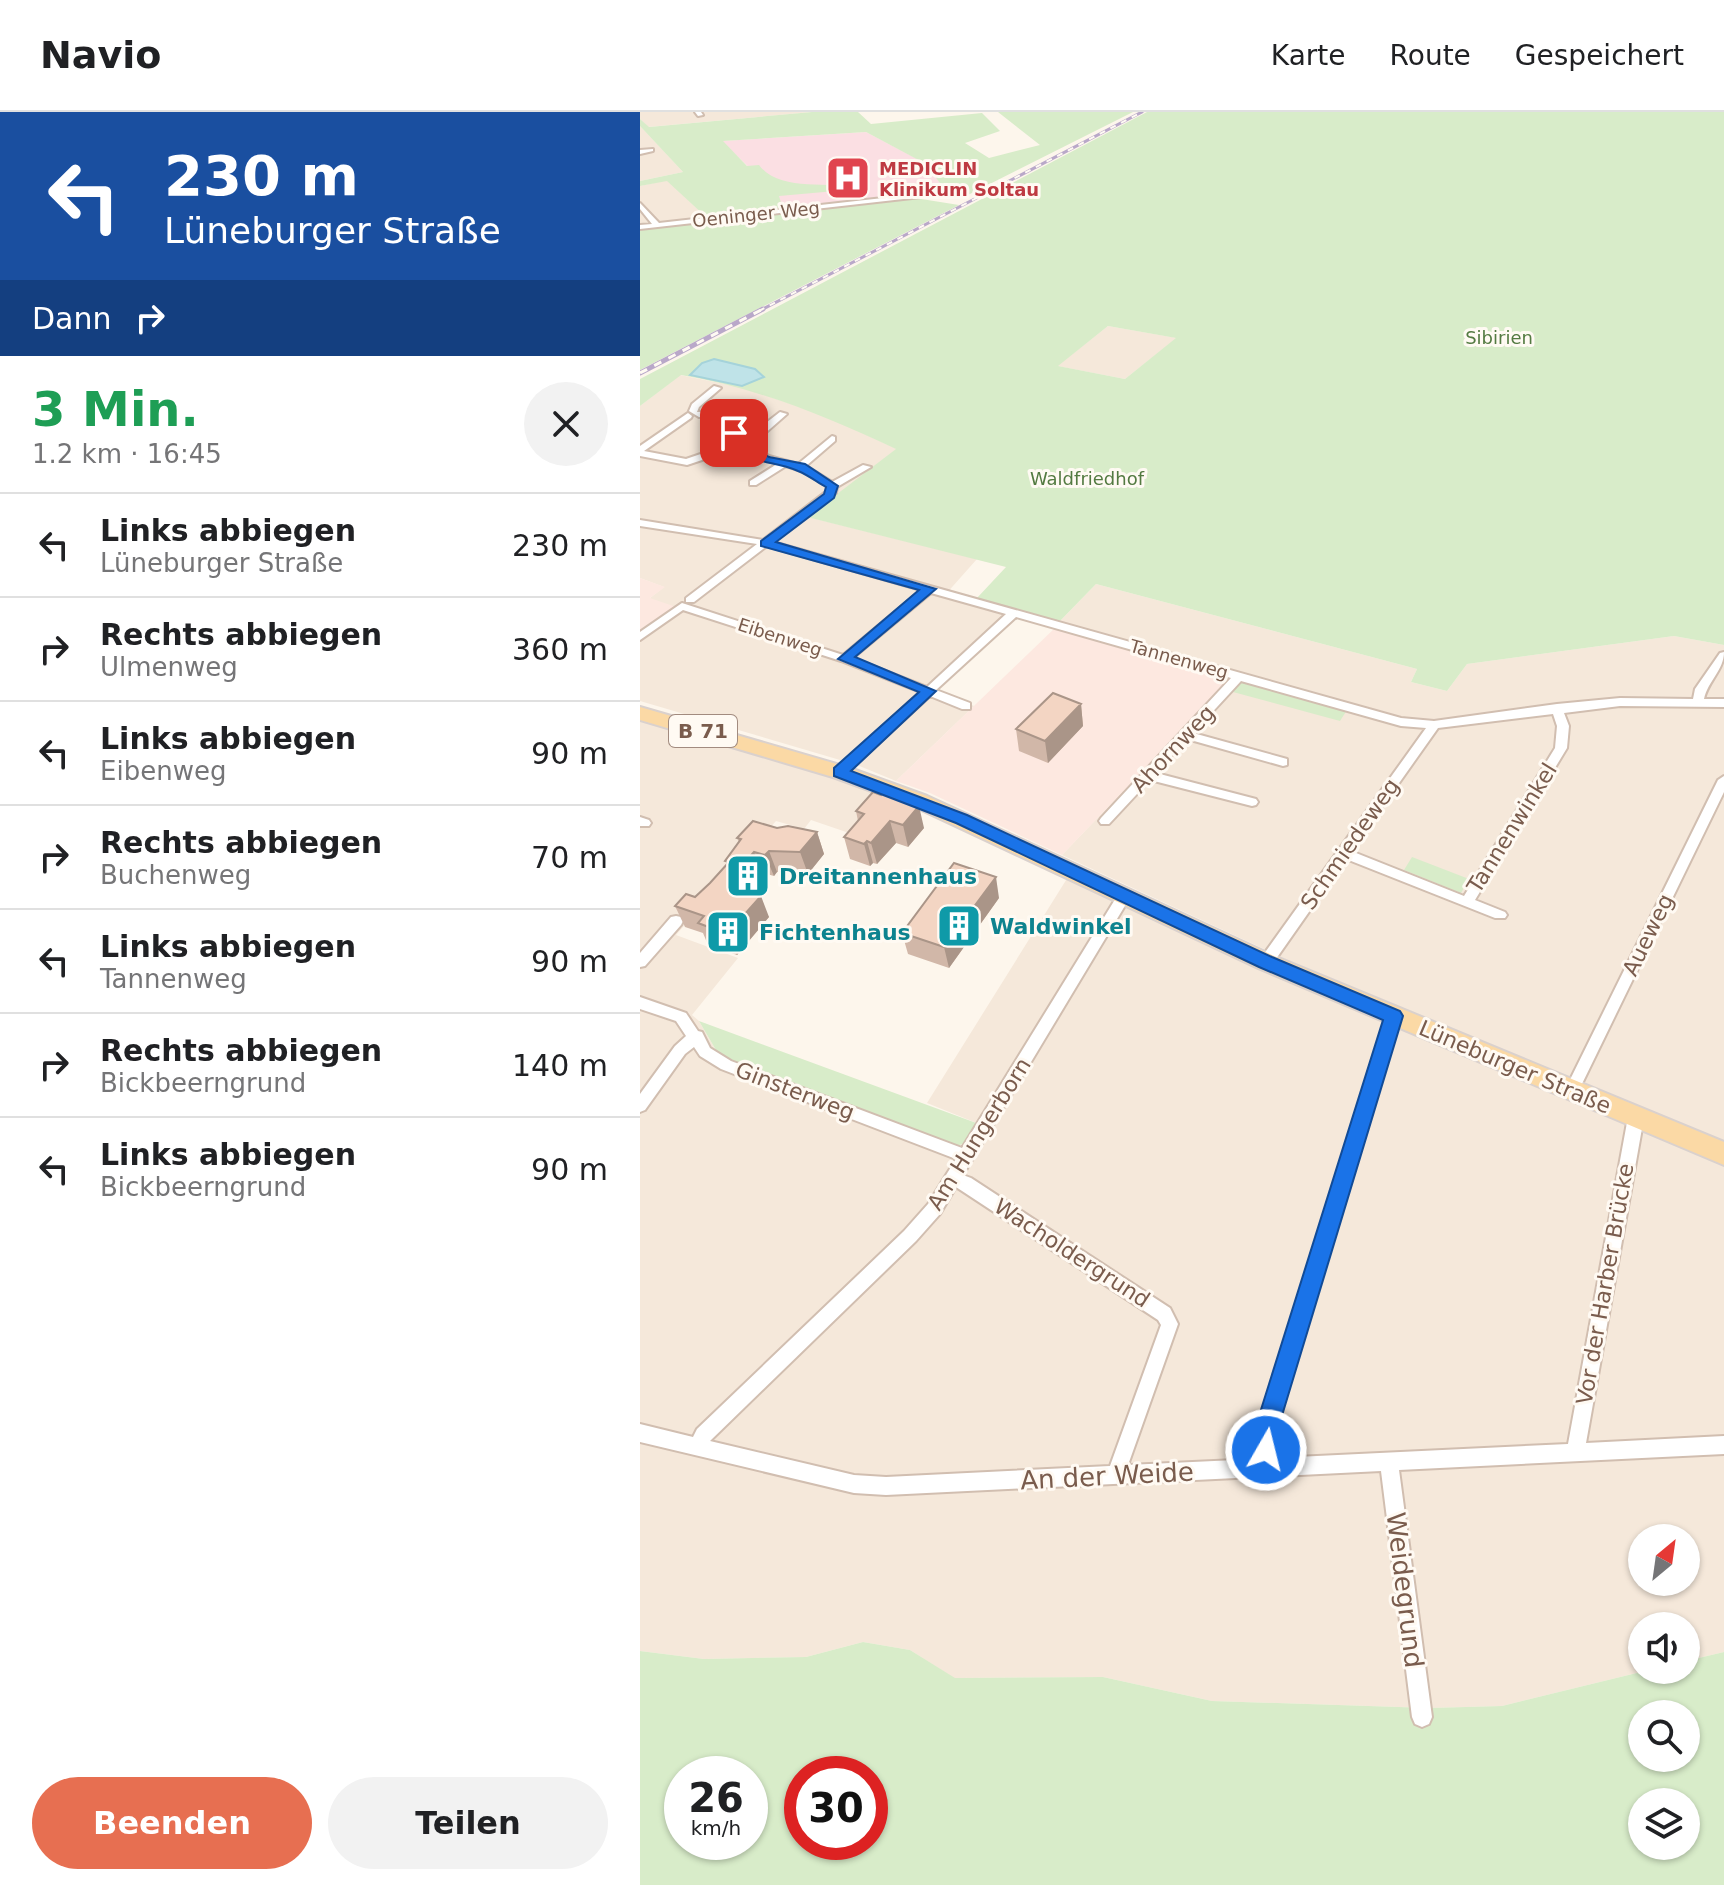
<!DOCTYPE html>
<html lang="de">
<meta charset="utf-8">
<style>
:root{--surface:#fff;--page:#f2f2f2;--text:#202124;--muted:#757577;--line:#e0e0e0;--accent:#e76f51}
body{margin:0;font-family:"DejaVu Sans",sans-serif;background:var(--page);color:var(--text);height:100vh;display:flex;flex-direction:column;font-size:30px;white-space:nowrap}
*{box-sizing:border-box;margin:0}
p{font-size:26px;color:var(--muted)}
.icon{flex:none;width:44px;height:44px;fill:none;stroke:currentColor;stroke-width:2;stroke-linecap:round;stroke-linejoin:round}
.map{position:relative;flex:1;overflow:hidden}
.panel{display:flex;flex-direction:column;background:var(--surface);width:640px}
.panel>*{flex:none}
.hud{background:#1a4fa0;color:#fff;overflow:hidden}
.needle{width:52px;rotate:29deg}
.fabs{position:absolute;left:988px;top:1412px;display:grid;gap:16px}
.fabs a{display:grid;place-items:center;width:72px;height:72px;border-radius:50%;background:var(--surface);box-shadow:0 2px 6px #0004;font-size:40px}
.speed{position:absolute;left:24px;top:1644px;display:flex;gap:16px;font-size:40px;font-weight:700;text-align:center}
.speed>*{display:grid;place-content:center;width:104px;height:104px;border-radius:50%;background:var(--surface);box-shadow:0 2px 6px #0004;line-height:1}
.speed small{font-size:20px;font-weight:400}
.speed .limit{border:12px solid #d22;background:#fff;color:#111}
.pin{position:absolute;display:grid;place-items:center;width:68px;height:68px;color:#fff;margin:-34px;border-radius:16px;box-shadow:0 4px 12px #0006}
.me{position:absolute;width:88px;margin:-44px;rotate:8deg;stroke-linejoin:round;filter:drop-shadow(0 0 6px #0008)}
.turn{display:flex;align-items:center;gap:28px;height:168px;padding:0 32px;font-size:36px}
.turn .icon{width:104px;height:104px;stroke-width:2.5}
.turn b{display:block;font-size:56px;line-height:68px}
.then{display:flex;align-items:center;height:76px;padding:0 32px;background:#0003;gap:16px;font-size:30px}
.round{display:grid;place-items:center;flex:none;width:84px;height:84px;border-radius:42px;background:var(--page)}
.summary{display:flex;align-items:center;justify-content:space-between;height:136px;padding:0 32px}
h1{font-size:48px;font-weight:600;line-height:60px;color:#1e9e55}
.primary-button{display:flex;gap:16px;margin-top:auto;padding:16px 32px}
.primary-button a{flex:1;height:92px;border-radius:48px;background:var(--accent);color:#fff;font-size:32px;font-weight:600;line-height:92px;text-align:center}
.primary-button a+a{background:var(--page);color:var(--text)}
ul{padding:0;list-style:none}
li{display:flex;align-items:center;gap:24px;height:104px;padding:0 32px;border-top:2px solid var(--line)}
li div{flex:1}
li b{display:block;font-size:30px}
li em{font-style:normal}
header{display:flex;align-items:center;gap:48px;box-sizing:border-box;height:112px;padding:0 40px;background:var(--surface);border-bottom:2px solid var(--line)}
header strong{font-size:38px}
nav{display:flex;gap:44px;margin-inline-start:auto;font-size:28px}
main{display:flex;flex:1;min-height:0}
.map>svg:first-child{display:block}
.residential{fill:#f5e8da;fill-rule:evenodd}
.commercial{fill:#fde8e0}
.medical{fill:#fbdfe3}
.green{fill:#d8ecc9;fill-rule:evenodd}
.water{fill:#bfe3e8;stroke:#a5d3da;stroke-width:2}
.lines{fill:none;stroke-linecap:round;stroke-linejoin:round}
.minor-casing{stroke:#d1beb0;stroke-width:4}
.primary-casing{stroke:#dad1cd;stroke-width:4}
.minor{fill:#fff;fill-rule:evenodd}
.primary{fill:#fbd9a5;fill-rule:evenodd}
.rail-far1-casing{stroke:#b9a8c9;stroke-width:3}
.rail-casing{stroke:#b9a8c9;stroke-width:5}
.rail-far1{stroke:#fffaf3;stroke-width:2;stroke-dasharray:6;stroke-linecap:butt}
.rail{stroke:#fffaf3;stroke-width:3;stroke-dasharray:8;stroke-linecap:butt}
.wall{fill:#d1b7a8}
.shaded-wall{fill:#aa9588}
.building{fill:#f3d5c3;stroke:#aa9588;stroke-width:2}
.route{fill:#1a73e8;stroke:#114b97;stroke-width:2}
.labels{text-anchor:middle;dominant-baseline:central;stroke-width:6;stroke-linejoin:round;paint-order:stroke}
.far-health-label{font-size:18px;font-weight:bold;fill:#be3a42;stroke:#fffaf3;text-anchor:start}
.far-street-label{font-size:18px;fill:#7a5c4d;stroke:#fffaf3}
.far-park-label{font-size:18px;fill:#537a41;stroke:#fffaf3}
.shield{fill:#fffaf3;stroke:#a28b7f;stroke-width:2}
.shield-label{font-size:20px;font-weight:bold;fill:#7a5c4d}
.street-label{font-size:22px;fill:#7a5c4d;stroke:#fffaf3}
.culture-label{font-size:22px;font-weight:bold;fill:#0d838f;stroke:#fffaf3;text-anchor:start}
.near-street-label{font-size:26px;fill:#7a5c4d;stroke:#fffaf3}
</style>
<header>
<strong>Navio</strong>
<nav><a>Karte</a><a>Route</a><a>Gespeichert</a></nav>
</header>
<main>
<section class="panel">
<div class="hud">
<div class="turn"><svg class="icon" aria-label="left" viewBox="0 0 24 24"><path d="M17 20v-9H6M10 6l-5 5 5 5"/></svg><div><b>230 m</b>Lüneburger Straße</div></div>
<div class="then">Dann<svg class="icon" aria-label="right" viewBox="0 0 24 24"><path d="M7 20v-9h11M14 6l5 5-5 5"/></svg></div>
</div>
<div class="summary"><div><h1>3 Min.</h1><p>1.2 km · 16:45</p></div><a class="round"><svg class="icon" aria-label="close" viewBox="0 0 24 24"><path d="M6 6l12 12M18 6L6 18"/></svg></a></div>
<ul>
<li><svg class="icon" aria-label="left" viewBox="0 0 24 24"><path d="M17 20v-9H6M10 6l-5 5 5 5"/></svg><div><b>Links abbiegen</b><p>Lüneburger Straße</p></div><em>230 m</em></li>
<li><svg class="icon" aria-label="right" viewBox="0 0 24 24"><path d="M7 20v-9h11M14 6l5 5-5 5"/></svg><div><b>Rechts abbiegen</b><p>Ulmenweg</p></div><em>360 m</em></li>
<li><svg class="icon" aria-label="left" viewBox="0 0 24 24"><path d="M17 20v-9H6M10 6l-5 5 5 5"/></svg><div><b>Links abbiegen</b><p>Eibenweg</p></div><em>90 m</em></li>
<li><svg class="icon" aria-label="right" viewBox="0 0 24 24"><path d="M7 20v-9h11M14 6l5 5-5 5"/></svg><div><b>Rechts abbiegen</b><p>Buchenweg</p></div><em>70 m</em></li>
<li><svg class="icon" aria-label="left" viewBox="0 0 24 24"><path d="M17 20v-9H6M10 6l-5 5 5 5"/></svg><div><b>Links abbiegen</b><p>Tannenweg</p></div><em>90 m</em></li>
<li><svg class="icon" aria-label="right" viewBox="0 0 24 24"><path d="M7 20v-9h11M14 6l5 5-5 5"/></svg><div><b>Rechts abbiegen</b><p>Bickbeerngrund</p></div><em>140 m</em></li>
<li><svg class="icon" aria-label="left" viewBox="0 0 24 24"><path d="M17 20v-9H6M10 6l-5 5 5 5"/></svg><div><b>Links abbiegen</b><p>Bickbeerngrund</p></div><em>90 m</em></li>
</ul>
<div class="primary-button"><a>Beenden</a><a>Teilen</a></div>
</section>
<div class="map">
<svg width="1084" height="1773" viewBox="0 0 1084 1773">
<rect width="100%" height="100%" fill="#fdf6ec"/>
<path class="residential" d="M0,0H172L8,15L0,7Z
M0,14L18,33L43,60L0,69Z
M27,68L66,105L0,112V74Z
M468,214L537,226L485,267L417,254Z
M40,263L105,276L186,304L257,337L168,405L337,447L305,483L367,501L287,574L334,594L256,669L217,653L0,589V522L10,486L24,475L0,466V294Z
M456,472L777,557L771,570L807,579L827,552L1034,524L1084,533V1029L643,846L422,743L596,561L420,509Z
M0,605L241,681L209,721L171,708L164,717L136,709L36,823L98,846L52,903L59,909L80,945L317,1034L329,1029L339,1012L287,991L428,765L667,875L957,1001L1084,1051V1540L1046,1549V1514H1002V1558H1009L862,1594L789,1596L572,1589L463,1565L314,1566L270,1538L223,1530L166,1545L64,1547L0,1539ZM1002,1426H1046V1470H1002Z"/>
<path class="commercial" d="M0,466L25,475L10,486L36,495L0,522Z
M417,514L593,565L422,743L290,681L256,669Z"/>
<path class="medical" d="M226,20L287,52L305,78L143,97L138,84L82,29Z"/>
<path class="green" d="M172,0H218L231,12L342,1L360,19L325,31L349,46L400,33L358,0H493L320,87L305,84V78L286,52L226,20L83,29L107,54L119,53C140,81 188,68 218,77L139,84L143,97L66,105L27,69L0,74V69L43,60L0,14V7L9,15Z
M507,0H1084V533L1034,524L827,552L807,579L771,570L777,557L456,472L420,509L337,486L366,455L167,405L256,337C186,304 117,276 41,263L0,294V267ZM468,214L536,226L485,267L418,254ZM74,247L115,257L124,265L102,274L83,268Z
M275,86L319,93L0,258V118Z
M603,569L707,598L700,609L593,580Z
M772,745L829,767L821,781L764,758Z
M59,909L339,1012L330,1029L317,1034L80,945Z
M223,1530L270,1538L315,1566L463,1565L572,1589L789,1596L862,1594L1009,1558H1046V1549L1084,1540V1773H0V1539L64,1547L166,1545ZM1002,1602H1046V1646H1002ZM42,1662H110V1730H42ZM162,1662H230V1730H162ZM1002,1690H1046V1734H1002Z"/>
<path class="water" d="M74,247L115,257L124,265L102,274L50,263L62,251Z"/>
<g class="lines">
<g class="minor-casing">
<path id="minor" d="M55,0H61L63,3L58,4Z
M13,37V39L0,42V38Z
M279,82L281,85L0,117V113L12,112L0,97V91L19,111Z
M74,274L81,276L59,295L57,300L77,299L95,305L104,328L140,300L147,302L115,330L108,332L129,344L158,352L192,324L195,325V329L166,354L192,370L223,353L231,355L197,375L196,381L133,430L761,606L794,609L917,592L980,586L1053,587L1055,577L1080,541L1084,540C1084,558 1068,569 1064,587H1084V595L980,594L924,601L929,614L927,636L835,788L865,800L867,803L865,806H855L706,747L631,854H621L619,850L621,846L786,616L761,614L601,569L553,621L647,647V653L643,654L547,627L516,661L616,687L618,690L616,693L612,694L510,668L469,712H461L459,709L461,706L591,566L376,505L296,578L330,591V597H322L290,584L204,663H196L194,660L196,657L280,580L201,549L43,498L0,528V520L42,491L203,543L281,478L127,434L54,490H46V486L117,432L0,414V408L123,428L188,378V375L164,360L146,354L116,373H110V369L137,352L113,344L101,335L47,353L0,344V334L48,301L52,304L51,306L4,339L46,347L96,330L88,309L76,305H59L49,299L52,292ZM291,481L366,502L287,575L213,546ZM913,602L917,614L915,636L824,784L711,739L798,616Z
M1084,664V680L939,978L937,982L932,984L927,982L925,978L1078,668Z
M0,705L9,708L11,711L9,714H0Z
M484,779L491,784L489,787L323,1063L331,1066L530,1196L538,1212L488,1353L617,1347L616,1320L749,900H759L761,904L634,1320L635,1346L928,1332L988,1005L991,1000L996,999L1001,1000L1004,1005L946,1331L1084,1324V1342L759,1358L792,1605L789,1612L782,1615L775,1612L772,1605L741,1359L246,1383L214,1381L0,1330V1312L53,1325L57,1317L264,1119L288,1092L316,1047L81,957L60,944L54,935L45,942L5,998L0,1000V982L35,934L46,924L36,909L0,897V885L46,901L58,919L62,920L70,936L91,949L322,1036L479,781ZM316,1075L518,1208L521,1213L470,1354L246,1365L214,1363L70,1329L276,1129L300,1102Z
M36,804L41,805L43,809L41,813L5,854L0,855V841L31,805Z"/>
</g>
<g class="primary-casing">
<path id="primary" d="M0,595L207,655L287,684L634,844L1084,1030V1053L618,856L273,694L193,665L0,608Z"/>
</g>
<use href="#minor" class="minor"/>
<use href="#primary" class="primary"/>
<g class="rail-far1-casing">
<path id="rail-far1" d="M119,199L502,0"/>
</g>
<g class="rail-casing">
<path id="rail" d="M0,261L123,197"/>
</g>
<use href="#rail-far1" class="rail-far1"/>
<use href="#rail" class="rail"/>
</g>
<path class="wall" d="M441,592L443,614L408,651L379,639L376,617Z
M216,699L284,716L268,735L256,731L237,752L233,751L230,754L210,747L204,725L218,709Z
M137,716L177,720L184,742L168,762L137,760L134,764L123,761L108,778L129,805L97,843L68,833L63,821L45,815L35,794L55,785L70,771L87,752L85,749L99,730L97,726Z
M359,786L309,856L268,842L262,821Z"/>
<path class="shaded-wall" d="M441,592L443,614L408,651L405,629Z
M279,694L284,716L268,735L263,713Z
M250,709L256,731L237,752L231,731Z
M177,720L184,742L168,762L160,740Z
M227,729L233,751L230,754L224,732Z
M129,739L137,760L134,764L125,743Z
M114,740L123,761L108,778L101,795L92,774L99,757Z
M356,765L359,786L309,856L304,835Z
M121,784L129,805L97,843L87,822Z"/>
<path class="building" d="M413,581L441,592L405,629L376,617Z
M244,679L279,694L263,713L250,709L231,731L227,729L224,732L204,725L224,702L216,699L233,680L241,683Z
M113,709L137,716L148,714L177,720L160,740L129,739L125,743L114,740L99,757L92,774L121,784L87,822L58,811L64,804L35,794L46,782L55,785L70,771L89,750L85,749L101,727L97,726Z
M314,751L356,765L304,835L262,821Z"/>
<path class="route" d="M94,317L106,330L129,345L165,352L198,374L194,386L136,430L296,477L215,545L296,579L211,659L327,703L632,845L760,899L763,904L637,1320L638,1338L634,1346L626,1350L618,1346L614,1320L743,908L619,855L316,711L194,664V656L279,580L198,547L279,478L121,434V429L184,382L186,375C177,370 168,363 158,359C127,345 112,358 88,321Z"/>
<defs>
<g id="hospital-square" transform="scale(2.3)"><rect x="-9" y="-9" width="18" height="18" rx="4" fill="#e0444e" stroke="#fffaf3"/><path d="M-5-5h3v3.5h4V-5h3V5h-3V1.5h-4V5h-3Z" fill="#fff"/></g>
<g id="building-square" transform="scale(2.3)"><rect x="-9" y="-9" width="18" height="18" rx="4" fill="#0f9aa8" stroke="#fffaf3"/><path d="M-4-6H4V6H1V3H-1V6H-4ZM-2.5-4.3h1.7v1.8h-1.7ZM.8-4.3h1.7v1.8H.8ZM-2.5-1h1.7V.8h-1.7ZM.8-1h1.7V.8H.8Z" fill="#fff"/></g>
</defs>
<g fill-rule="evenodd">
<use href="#hospital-square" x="208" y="66"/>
<use href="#building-square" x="108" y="764"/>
<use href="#building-square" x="319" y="814"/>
<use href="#building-square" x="88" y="820"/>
</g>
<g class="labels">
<g class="far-health-label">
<text x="239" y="56">MEDICLIN<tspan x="239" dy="21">Klinikum Soltau</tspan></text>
</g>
<g class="far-street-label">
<text transform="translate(116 102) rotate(-6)">Oeninger Weg</text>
<text transform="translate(140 525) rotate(18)">Eibenweg</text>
<text transform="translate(539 547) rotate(16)">Tannenweg</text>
</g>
<g class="far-park-label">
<text x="859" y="225">Sibirien</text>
<text x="447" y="366">Waldfriedhof</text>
</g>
<rect class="shield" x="29" y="603" width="68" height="32" rx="6"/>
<g class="shield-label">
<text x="63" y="619">B 71</text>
</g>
<g class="street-label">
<text transform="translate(533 637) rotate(-47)">Ahornweg</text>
<text transform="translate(872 716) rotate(-58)">Tannenwinkel</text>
<text transform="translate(710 732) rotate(-55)">Schmiedeweg</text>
<text transform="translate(1008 823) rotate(-64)">Aueweg</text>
<text transform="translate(875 955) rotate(23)">Lüneburger Straße</text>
<text transform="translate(155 979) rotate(21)">Ginsterweg</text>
<text transform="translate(339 1022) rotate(-58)">Am Hungerborn</text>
<text transform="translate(432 1141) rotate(33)">Wacholdergrund</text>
<text transform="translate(965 1172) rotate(-80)">Vor der Harber Brücke</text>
</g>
<g class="culture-label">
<text x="139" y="764">Dreitannenhaus</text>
<text x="350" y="814">Waldwinkel</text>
<text x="119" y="820">Fichtenhaus</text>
</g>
<g class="near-street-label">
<text transform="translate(467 1364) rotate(-3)">An der Weide</text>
<text transform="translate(765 1478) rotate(83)">Weidegrund</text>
</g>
</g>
</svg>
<div class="fabs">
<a><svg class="needle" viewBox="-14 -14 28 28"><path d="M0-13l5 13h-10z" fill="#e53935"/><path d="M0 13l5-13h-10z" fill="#757577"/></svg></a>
<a><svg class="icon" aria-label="sound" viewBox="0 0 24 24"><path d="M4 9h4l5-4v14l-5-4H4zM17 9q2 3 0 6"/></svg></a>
<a><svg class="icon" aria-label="search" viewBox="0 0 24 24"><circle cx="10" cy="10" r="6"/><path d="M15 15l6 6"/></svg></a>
<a><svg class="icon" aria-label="layers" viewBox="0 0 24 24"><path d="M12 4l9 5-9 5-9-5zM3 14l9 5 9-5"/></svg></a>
</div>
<div class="speed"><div>26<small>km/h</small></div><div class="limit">30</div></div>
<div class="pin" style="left:94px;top:321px;background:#d93025"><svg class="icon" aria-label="arrive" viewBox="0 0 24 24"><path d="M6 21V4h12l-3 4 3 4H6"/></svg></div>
<svg class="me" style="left:626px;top:1338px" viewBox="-20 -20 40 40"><circle r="17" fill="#1a73e8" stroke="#fff" stroke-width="3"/><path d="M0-11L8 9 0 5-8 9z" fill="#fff"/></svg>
</div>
</main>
